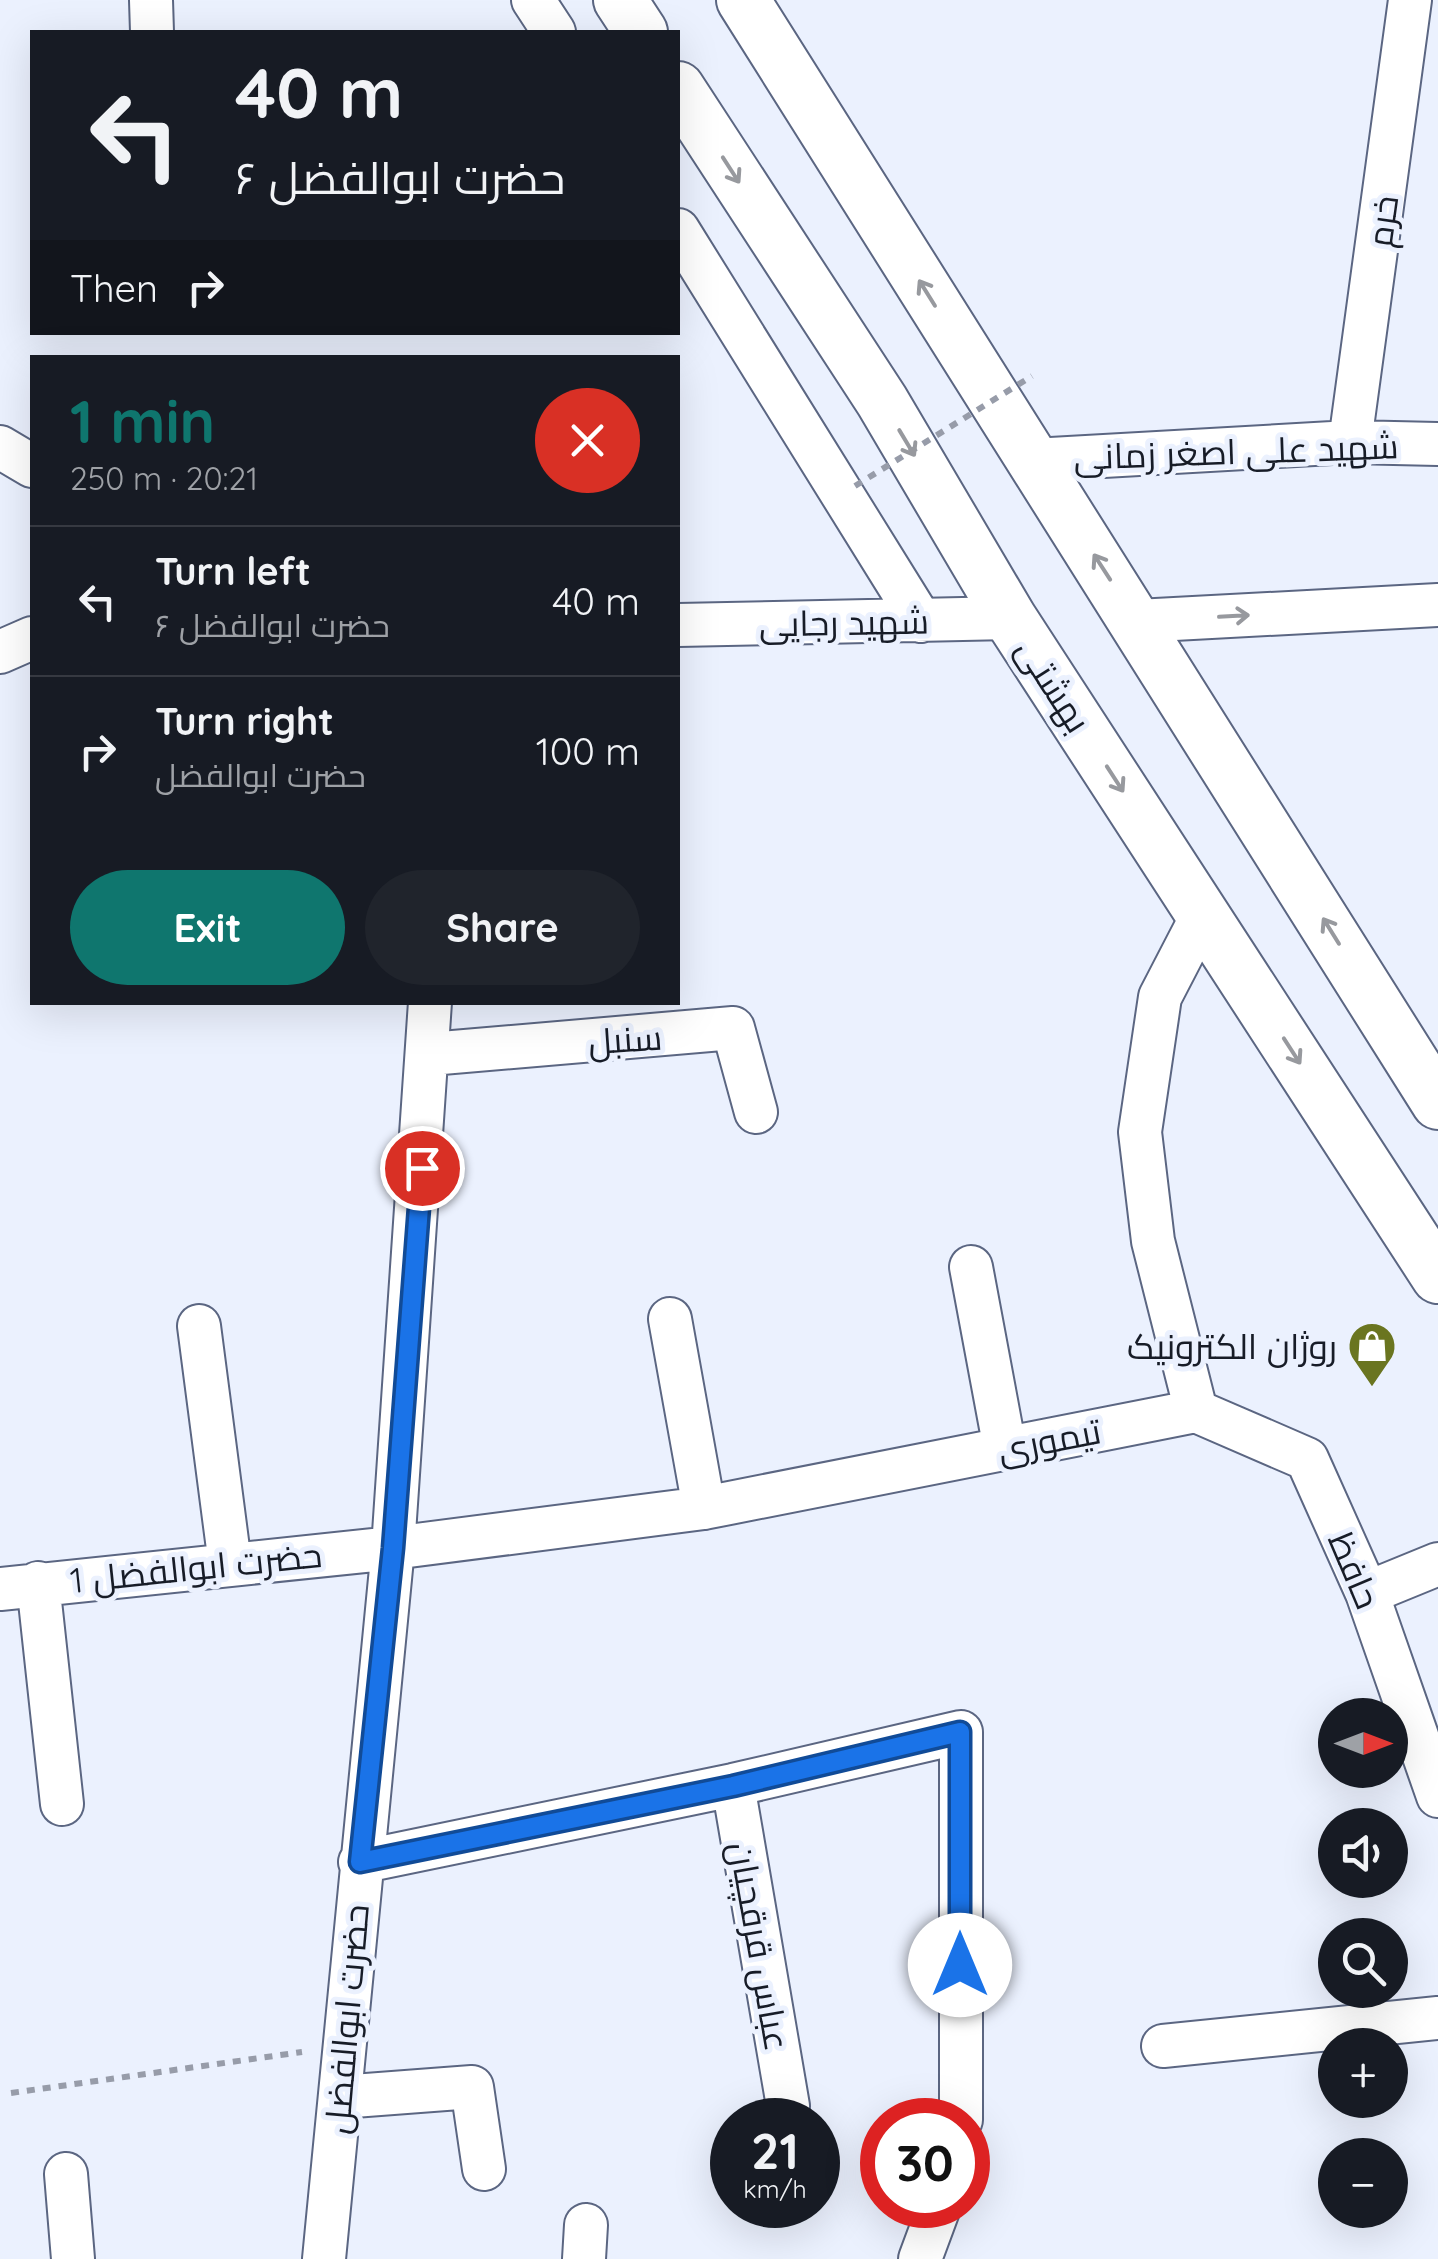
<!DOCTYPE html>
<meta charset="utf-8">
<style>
:root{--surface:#171b24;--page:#20242c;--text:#f1f3f6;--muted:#9ea1a6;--line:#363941;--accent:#0f766e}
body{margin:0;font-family:Quicksand,Cairo,sans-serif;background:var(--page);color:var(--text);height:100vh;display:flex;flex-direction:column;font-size:38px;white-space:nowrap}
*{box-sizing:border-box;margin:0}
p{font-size:32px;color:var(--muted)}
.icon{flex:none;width:55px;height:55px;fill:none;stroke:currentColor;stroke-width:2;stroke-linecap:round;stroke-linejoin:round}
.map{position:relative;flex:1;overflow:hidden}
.sheet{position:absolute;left:30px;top:355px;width:650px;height:650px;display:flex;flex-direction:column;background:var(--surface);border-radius:0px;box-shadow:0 10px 40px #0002}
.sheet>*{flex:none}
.top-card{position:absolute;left:30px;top:30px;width:650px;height:305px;border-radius:0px;box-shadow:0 10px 40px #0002;background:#171b24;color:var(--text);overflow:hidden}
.needle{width:65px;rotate:90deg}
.buttons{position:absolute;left:1318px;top:1698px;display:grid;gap:20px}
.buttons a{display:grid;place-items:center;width:90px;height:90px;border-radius:50%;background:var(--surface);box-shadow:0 10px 40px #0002;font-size:50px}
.speed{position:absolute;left:710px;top:2098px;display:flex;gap:20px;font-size:50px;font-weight:700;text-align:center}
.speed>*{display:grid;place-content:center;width:130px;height:130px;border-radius:50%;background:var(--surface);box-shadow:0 10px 40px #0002;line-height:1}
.speed small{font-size:25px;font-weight:400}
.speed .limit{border:15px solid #d22;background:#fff;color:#111}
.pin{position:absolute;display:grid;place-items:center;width:85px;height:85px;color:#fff;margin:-42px;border:5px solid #fff;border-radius:50%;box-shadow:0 2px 10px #0007}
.me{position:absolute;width:110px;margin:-55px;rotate:0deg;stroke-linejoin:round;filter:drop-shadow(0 0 8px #0008)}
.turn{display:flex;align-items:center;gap:35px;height:210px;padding:0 40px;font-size:45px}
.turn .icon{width:130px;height:130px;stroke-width:2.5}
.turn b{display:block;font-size:70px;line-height:85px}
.then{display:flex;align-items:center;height:95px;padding:0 40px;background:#0003;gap:20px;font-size:38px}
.round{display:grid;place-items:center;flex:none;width:105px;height:105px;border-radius:52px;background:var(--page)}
.head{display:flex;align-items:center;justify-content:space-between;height:170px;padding:0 40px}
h1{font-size:60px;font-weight:700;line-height:75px;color:var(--accent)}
.primary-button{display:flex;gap:20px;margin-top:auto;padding:20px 40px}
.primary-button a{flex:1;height:115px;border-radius:60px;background:var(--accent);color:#fff;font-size:40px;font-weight:700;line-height:115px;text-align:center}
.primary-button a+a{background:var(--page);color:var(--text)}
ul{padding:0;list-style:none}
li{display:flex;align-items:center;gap:30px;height:150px;padding:0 40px;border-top:2px solid var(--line)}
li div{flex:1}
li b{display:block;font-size:38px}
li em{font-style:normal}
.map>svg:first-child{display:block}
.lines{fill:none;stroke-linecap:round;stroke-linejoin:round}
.minor-casing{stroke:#5b6682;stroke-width:46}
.major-casing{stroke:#5b6682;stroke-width:56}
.path{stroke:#979ca9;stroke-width:6;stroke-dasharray:8 8;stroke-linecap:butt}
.minor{stroke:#fff;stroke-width:42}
.major{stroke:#fff;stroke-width:52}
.path-bridge{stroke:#979ca9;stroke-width:6;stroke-dasharray:8 8;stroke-linecap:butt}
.oneway{stroke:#97999e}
.route-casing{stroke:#114b97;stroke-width:25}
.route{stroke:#1a73e8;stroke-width:18}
.labels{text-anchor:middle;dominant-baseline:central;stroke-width:10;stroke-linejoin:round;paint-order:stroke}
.street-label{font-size:35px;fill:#171c27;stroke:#ebf1fe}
.poi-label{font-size:35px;fill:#171c27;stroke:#ebf1fe;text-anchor:end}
</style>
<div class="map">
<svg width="1438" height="2259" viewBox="0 0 1438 2259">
<rect width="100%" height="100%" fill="#ebf1fe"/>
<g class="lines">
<g class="minor-casing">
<path id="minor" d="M151,0L152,32
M533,0L554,32
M678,230L921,621
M1350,442L1410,0
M0,447L32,466
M1033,460L1350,442L1438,444
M1137,621L1438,605
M678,625L1010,618
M0,652L32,638
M430,1054L733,1028L756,1112
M971,1267L1005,1449
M670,1319L704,1508
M199,1326L230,1564
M1196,1411L1153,1241L1140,1132L1160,997L1203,914
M1196,1411L1307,1459L1367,1593L1438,1796
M38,1583L62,1804
M0,1589L393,1548L704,1508L1196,1411
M1367,1593L1438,1564
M733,1785L788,2106
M360,1862L733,1785L961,1732V2120
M1163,2046L1438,2018
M340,2097L472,2087L484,2169
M66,2174L73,2259
M324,2259L393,1548L430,1002
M584,2259L586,2225
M920,2259L940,2205"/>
</g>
<g class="major-casing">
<path id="major" d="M620,0L641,32
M743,0L1438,1103
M678,88L882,401L1010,618L1438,1277"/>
</g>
<path class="path" d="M11,2093L302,2052"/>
<use href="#minor" class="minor"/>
<use href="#major" class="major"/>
<path class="path-bridge" d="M855,486L1032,376"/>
</g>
<defs><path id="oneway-shaft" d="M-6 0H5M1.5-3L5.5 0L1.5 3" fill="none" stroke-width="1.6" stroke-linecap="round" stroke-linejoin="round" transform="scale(2.5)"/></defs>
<g class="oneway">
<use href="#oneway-shaft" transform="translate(731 170) rotate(57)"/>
<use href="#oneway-shaft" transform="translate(927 293) rotate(-122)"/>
<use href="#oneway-shaft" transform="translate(907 443) rotate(59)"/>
<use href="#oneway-shaft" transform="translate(1102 567) rotate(-123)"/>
<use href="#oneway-shaft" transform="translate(1234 616) rotate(-3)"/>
<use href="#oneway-shaft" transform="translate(1115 779) rotate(57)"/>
<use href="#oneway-shaft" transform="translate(1331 931) rotate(-122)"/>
<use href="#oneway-shaft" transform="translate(1292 1051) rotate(57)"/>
</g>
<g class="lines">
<g class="route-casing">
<path id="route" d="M422,1168L393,1548L360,1862L733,1786L960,1732V1965"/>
</g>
<use href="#route" class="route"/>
</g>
<defs>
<g id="shop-pin" transform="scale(2.5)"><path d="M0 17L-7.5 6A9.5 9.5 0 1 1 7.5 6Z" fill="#6a7520" stroke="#ebf1fe"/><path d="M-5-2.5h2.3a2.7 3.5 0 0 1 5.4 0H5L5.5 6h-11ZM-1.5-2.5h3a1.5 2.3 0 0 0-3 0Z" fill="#fff"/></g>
</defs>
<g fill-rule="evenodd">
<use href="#shop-pin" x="1372" y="1346"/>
</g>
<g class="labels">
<g class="street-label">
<text transform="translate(1382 221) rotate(-82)">خرم</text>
<text transform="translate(1236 451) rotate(-2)">شهید علی اصغر زمانی</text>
<text transform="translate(844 622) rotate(-1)">شهید رجایی</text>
<text transform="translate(1054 685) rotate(57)">بهشتی</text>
<text transform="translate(625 1039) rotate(-4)">سنبل</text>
<text transform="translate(1049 1440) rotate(-11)">تیموری</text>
<text transform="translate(196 1567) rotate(-6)">حضرت ابوالفضل 1</text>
<text transform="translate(1355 1570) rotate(67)">حافظ</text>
<text transform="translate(760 1946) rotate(80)">عباس قرقچیان</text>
<text transform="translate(346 2019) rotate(-85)">حضرت ابوالفضل</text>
</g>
<g class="poi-label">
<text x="1337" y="1346">روژان الکترونیک</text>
</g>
</g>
</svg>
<div class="buttons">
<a><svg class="needle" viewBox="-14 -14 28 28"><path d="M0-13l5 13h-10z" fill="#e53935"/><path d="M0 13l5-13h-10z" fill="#9ea1a6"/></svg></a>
<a><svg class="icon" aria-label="sound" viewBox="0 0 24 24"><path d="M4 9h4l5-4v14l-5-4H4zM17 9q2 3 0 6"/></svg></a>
<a><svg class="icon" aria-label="search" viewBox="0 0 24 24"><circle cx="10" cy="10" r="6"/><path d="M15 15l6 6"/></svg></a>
<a>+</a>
<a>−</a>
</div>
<div class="speed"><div>21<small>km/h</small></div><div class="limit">30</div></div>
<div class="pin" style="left:422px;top:1168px;background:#d93025"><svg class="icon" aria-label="arrive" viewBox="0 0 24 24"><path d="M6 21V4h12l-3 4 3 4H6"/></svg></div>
<svg class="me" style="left:960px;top:1965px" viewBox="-20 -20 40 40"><circle r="19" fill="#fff"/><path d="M0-13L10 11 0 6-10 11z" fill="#1a73e8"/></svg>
<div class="top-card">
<div class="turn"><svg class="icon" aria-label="left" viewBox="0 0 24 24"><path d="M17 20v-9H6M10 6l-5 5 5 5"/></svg><div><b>40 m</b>حضرت ابوالفضل ۶</div></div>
<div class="then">Then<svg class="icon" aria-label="right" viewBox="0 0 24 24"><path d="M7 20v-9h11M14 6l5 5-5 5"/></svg></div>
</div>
<section class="sheet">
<div class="head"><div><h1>1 min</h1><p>250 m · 20:21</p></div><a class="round" style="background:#d93025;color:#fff"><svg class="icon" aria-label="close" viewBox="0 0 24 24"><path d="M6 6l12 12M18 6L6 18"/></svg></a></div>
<ul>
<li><svg class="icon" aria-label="left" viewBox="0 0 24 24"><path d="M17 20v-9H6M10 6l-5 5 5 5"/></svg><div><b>Turn left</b><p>حضرت ابوالفضل ۶</p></div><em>40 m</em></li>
<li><svg class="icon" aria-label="right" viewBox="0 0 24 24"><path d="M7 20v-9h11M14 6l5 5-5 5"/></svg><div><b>Turn right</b><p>حضرت ابوالفضل</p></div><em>100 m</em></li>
</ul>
<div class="primary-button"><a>Exit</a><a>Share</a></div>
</section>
</div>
